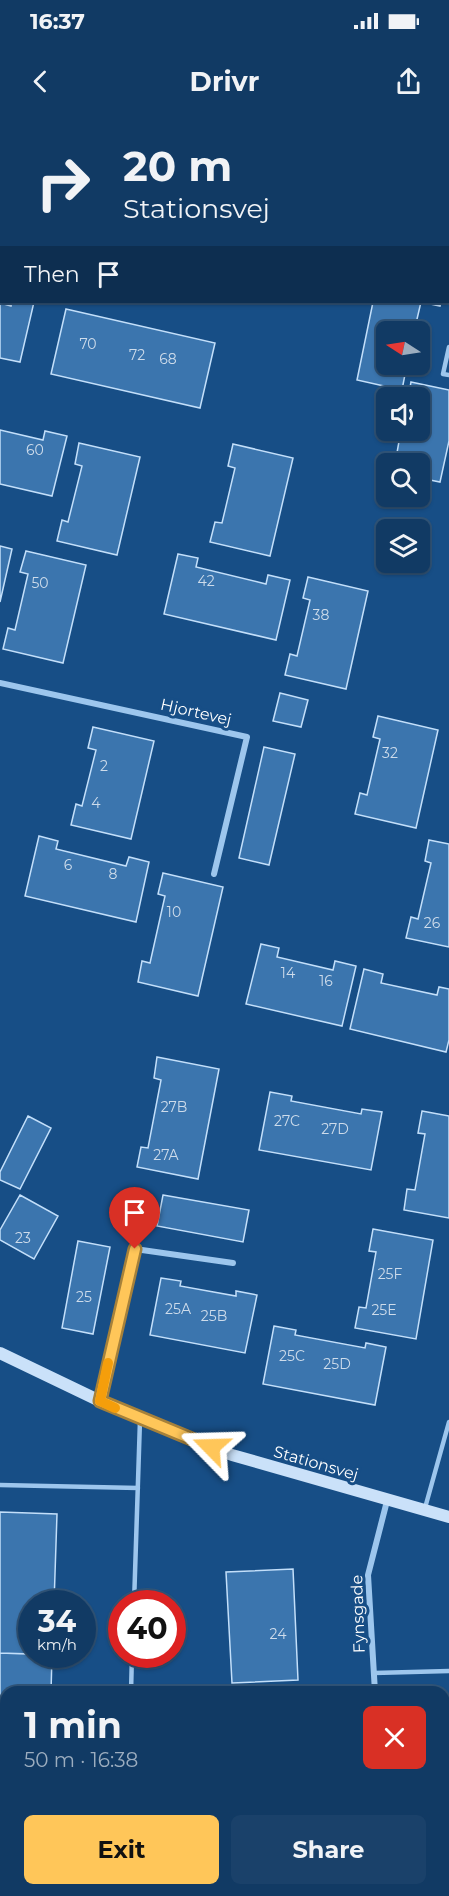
<!DOCTYPE html>
<meta charset="utf-8">
<style>
:root{--surface:#113a64;--page:#1a416a;--text:#f1f3f6;--muted:#9cadbf;--line:#305478;--accent:#ffc659}
body{margin:0;font-family:Montserrat,sans-serif;background:var(--page);color:var(--text);height:100vh;display:flex;flex-direction:column;font-size:22px;white-space:nowrap}
*{box-sizing:border-box;margin:0}
p{font-size:20px;color:var(--muted)}
.icon{flex:none;width:33px;height:33px;fill:none;stroke:currentColor;stroke-width:2;stroke-linecap:round;stroke-linejoin:round}
.map{position:relative;flex:1;overflow:hidden}
.sheet{position:absolute;left:0px;top:1566px;width:450px;height:210px;display:flex;flex-direction:column;background:var(--surface);border-radius:18px 18px 0 0;box-shadow:0 2px 4px #0004,0 0 0 2px var(--line)}
.sheet>*{flex:none}
.hud{position:absolute;left:0px;top:0px;width:450px;height:183px;box-shadow:0 2px 4px #0004,0 0 0 2px var(--line);background:#113a64;color:var(--text);overflow:hidden}
.needle{width:39px;rotate:282deg}
.buttons{position:absolute;left:376px;top:201px;display:grid;gap:12px}
.buttons a{display:grid;place-items:center;width:54px;height:54px;border-radius:9px;background:var(--surface);box-shadow:0 2px 4px #0004,0 0 0 2px var(--line);font-size:30px}
.speed{position:absolute;left:18px;top:1470px;display:flex;gap:12px;font-size:30px;font-weight:700;text-align:center}
.speed>*{display:grid;place-content:center;width:78px;height:78px;border-radius:50%;background:var(--surface);box-shadow:0 2px 4px #0004,0 0 0 2px var(--line);line-height:1}
.speed small{font-size:15px;font-weight:400}
.speed .limit{border:9px solid #d22;background:#fff;color:#111}
.pin{position:absolute;display:grid;place-items:center;width:51px;height:51px;color:#fff;margin:-62px -26px;border-radius:50% 50% 50% 0;rotate:-45deg;box-shadow:0 0 6px #0007}
.pin .icon{rotate:45deg}
.me{position:absolute;width:66px;margin:-33px;rotate:292deg;stroke-linejoin:round;filter:drop-shadow(0 0 4px #0008)}
.turn{display:flex;align-items:center;gap:21px;height:126px;padding:0 24px;font-size:27px}
.turn .icon{width:78px;height:78px;stroke-width:2.5}
.turn b{display:block;font-size:42px;line-height:51px}
.then{display:flex;align-items:center;height:57px;padding:0 24px;background:#0003;gap:12px;font-size:22px}
.round{display:grid;place-items:center;flex:none;width:63px;height:63px;border-radius:9px;background:var(--page)}
.overview{display:flex;align-items:center;justify-content:space-between;height:102px;padding:0 24px}
h1{font-size:36px;font-weight:700;line-height:45px}
.primary-button{display:flex;gap:12px;margin-top:auto;padding:12px 24px}
.primary-button a{flex:1;height:69px;border-radius:9px;background:var(--accent);color:#111;font-size:24px;font-weight:700;line-height:69px;text-align:center}
.primary-button a+a{background:var(--page);color:var(--text)}
.status{display:flex;justify-content:space-between;align-items:center;height:42px;padding:0 30px;background:var(--surface);direction:ltr}
.status svg{height:16px;fill:currentColor}
header{display:flex;justify-content:space-between;align-items:center;height:78px;padding:0 24px;background:var(--surface);font-size:27px;font-weight:700}
.map>svg:first-child{display:block}
.building{fill:#3b75ae;stroke:#c3dffa;stroke-width:1.5}
.lines{fill:none;stroke-linecap:round;stroke-linejoin:round}
.lane{stroke:#9dc6ed;stroke-width:4.5}
.street{stroke:#9dc6ed;stroke-width:6}
.secondary{stroke:#cae1f9;stroke-width:12}
.route-casing{stroke:#a6813a;stroke-width:15}
.route{stroke:#ffc659;stroke-width:10}
.slow{stroke:#f59e0b;stroke-width:10}
.labels{text-anchor:middle;dominant-baseline:central;stroke-width:6;stroke-linejoin:round;paint-order:stroke}
.number-label{font-size:14px;fill:#cedceb}
.street-label{font-size:16px;fill:#fff;stroke:#174e86}
</style>
<div class="status"><b>16:37</b><svg viewBox="0 0 49 12"><path d="M0 12V9h3v3zM5 12V6h3v6zM10 12V3h3v9zM15 12V0h3v12zM26 1h20v11H26zM47 4h2v5h-2z"/></svg></div>
<header><svg class="icon" aria-label="back" viewBox="0 0 24 24"><path d="M15 5l-7 7 7 7"/></svg>Drivr<svg class="icon" aria-label="share" viewBox="0 0 24 24"><path d="M12 15V3M7 8l5-5 5 5M5 13v7h14v-7"/></svg></header>
<div class="map">
<svg width="449" height="1776" viewBox="0 0 449 1776">
<rect width="100%" height="100%" fill="#174e86"/>
<path class="building" d="M201,0H337L200,2Z
M0,42L2,43V115H0Z
M12,182H34L20,242L0,238V183L11,186Z
M373,182H441L440,186L421,182L414,212H387V244H407L402,270L357,260Z
M66,189L215,223L200,288L51,254Z
M411,262L449,270V321L440,362L420,358V344H395L401,310H420V278H408Z
M0,310L43,320L45,311L67,316L52,376L0,364Z
M79,323L140,337L117,435L57,421L62,400L68,402L82,346L75,344Z
M233,324L293,338L270,436L210,422L215,402L222,403L235,348L228,346Z
M0,426L12,429L0,482Z
M26,431L86,445L63,543L3,529L8,508L15,510L28,454L20,452Z
M178,434L198,438L196,447L266,464L268,455L290,460L276,520L164,494Z
M308,457L368,471L346,569L285,555L290,534L297,536L310,480L303,478Z
M280,573L308,580L301,607L273,601Z
M378,596L438,610L416,708L355,694L360,673L367,675L380,619L373,617Z
M93,607L154,621L131,719L71,705L76,684L82,686L96,630L88,628Z
M264,627L295,634L269,745L239,738Z
M39,716L58,721L56,729L126,746L129,737L149,742L136,802L25,776Z
M429,720L449,724V827L406,818L411,797L418,799L431,743L425,741Z
M163,753L223,767L198,876L138,862L142,841L150,843L165,776L158,774Z
M261,824L279,828L277,837L333,850L335,841L356,846L342,906L246,884Z
M364,849L383,854L381,863L437,875L439,867L449,869V920L446,932L350,909Z
M157,937L219,949L198,1059L137,1047L141,1027L148,1028L161,960L154,958Z
M270,972L292,976L291,981L361,994L362,989L382,992L371,1050L259,1030Z
M422,991L449,996V1098L404,1090L407,1069L415,1070L425,1014L418,1013Z
M28,996L51,1008L20,1069L0,1060V1052Z
M20,1075L58,1096L34,1139L0,1120V1110Z
M163,1075L249,1090L243,1122L157,1106Z
M373,1109L433,1120L416,1219L355,1208L359,1187L366,1188L376,1132L369,1131Z
M78,1121L110,1127L93,1214L62,1208Z
M161,1158L181,1161L180,1166L236,1176V1171L257,1175L245,1233L150,1215Z
M274,1206L296,1210L295,1215L365,1228L366,1223L386,1227L375,1285L263,1264Z
M0,1392L57,1394L54,1484H32V1534L0,1533Z
M293,1449L298,1560L232,1563L226,1452Z
M0,1533L52,1535L51,1572H6V1770H336L334,1776H0Z
M237,1569V1572L186,1571Z"/>
<g class="lines">
<path class="lane" d="M449,227L443,254L449,255
M0,1365L138,1368
M425,1388L449,1302
M134,1484L140,1300
M374,1553L449,1551
M131,1572L132,1534
M444,1765H449"/>
<path class="street" d="M0,563L247,617L214,754
M100,1281L135,1129L233,1143
M375,1572L368,1455L387,1381
M387,1770V1776"/>
<path class="secondary" d="M0,1233L100,1281L232,1335L449,1397"/>
</g>
<g class="lines">
<g class="route-casing">
<path id="route" d="M135,1129L100,1281L211,1327"/>
</g>
<use href="#route" class="route"/>
<path class="slow" d="M108,1243L100,1281L115,1288"/>
</g>
<g class="labels">
<g class="number-label">
<text x="88" y="224">70</text>
<text x="137" y="235">72</text>
<text x="168" y="239">68</text>
<text x="35" y="330">60</text>
<text x="206" y="461">42</text>
<text x="40" y="463">50</text>
<text x="321" y="495">38</text>
<text x="390" y="633">32</text>
<text x="104" y="646">2</text>
<text x="96" y="683">4</text>
<text x="68" y="745">6</text>
<text x="113" y="754">8</text>
<text x="174" y="792">10</text>
<text x="432" y="803">26</text>
<text x="288" y="853">14</text>
<text x="326" y="861">16</text>
<text x="174" y="987">27B</text>
<text x="287" y="1001">27C</text>
<text x="335" y="1009">27D</text>
<text x="166" y="1035">27A</text>
<text x="23" y="1118">23</text>
<text x="390" y="1154">25F</text>
<text x="84" y="1177">25</text>
<text x="178" y="1189">25A</text>
<text x="384" y="1190">25E</text>
<text x="214" y="1196">25B</text>
<text x="292" y="1236">25C</text>
<text x="337" y="1244">25D</text>
<text x="278" y="1514">24</text>
</g>
<g class="street-label">
<text transform="translate(196 592) rotate(13)">Hjortevej</text>
<text transform="translate(316 1343) rotate(16)">Stationsvej</text>
<text transform="translate(358 1494) rotate(-92)">Fynsgade</text>
</g>
</g>
</svg>
<div class="buttons">
<a><svg class="needle" viewBox="-14 -14 28 28"><path d="M0-13l5 13h-10z" fill="#e53935"/><path d="M0 13l5-13h-10z" fill="#9cadbf"/></svg></a>
<a><svg class="icon" aria-label="sound" viewBox="0 0 24 24"><path d="M4 9h4l5-4v14l-5-4H4zM17 9q2 3 0 6"/></svg></a>
<a><svg class="icon" aria-label="search" viewBox="0 0 24 24"><circle cx="10" cy="10" r="6"/><path d="M15 15l6 6"/></svg></a>
<a><svg class="icon" aria-label="layers" viewBox="0 0 24 24"><path d="M12 4l9 5-9 5-9-5zM3 14l9 5 9-5"/></svg></a>
</div>
<div class="speed"><div>34<small>km/h</small></div><div class="limit">40</div></div>
<div class="pin" style="left:135px;top:1129px;background:#d93025"><svg class="icon" aria-label="arrive" viewBox="0 0 24 24"><path d="M6 21V4h12l-3 4 3 4H6"/></svg></div>
<svg class="me" style="left:211px;top:1327px" viewBox="-20 -20 40 40"><path d="M0-17L14 15 0 8-14 15z" fill="#ffc659" stroke="#fff" stroke-width="4"/></svg>
<div class="hud">
<div class="turn"><svg class="icon" aria-label="right" viewBox="0 0 24 24"><path d="M7 20v-9h11M14 6l5 5-5 5"/></svg><div><b>20 m</b>Stationsvej</div></div>
<div class="then">Then<svg class="icon" aria-label="arrive" viewBox="0 0 24 24"><path d="M6 21V4h12l-3 4 3 4H6"/></svg></div>
</div>
<section class="sheet">
<div class="overview"><div><h1>1 min</h1><p>50 m · 16:38</p></div><a class="round" style="background:#d93025;color:#fff"><svg class="icon" aria-label="close" viewBox="0 0 24 24"><path d="M6 6l12 12M18 6L6 18"/></svg></a></div>
<div class="primary-button"><a>Exit</a><a>Share</a></div>
</section>
</div>
